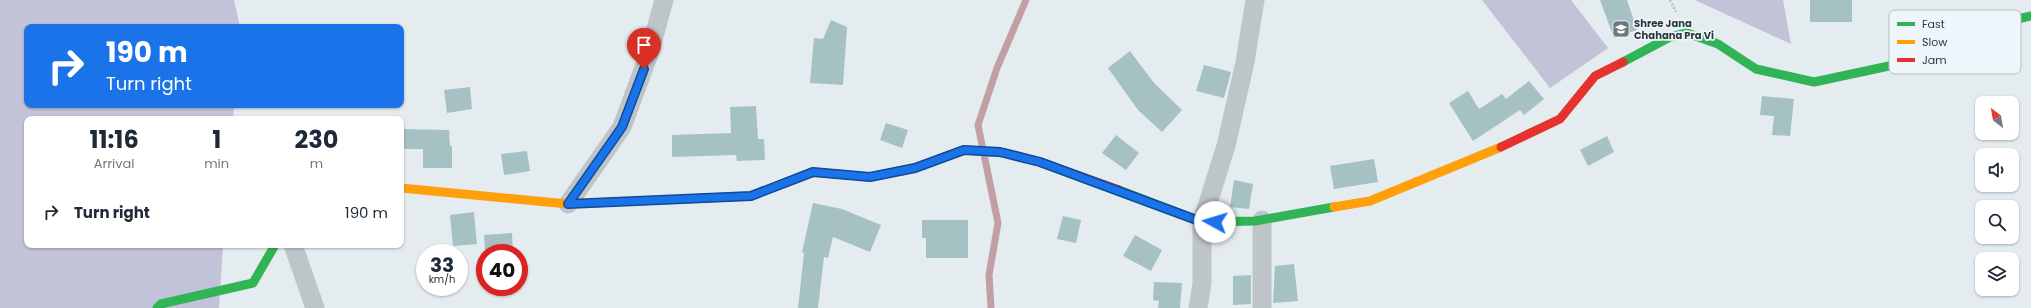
<!DOCTYPE html>
<style>
:root{--surface:#fff;--page:#f2f2f3;--text:#1f2937;--muted:#747a83}
body{margin:0;font-family:Poppins,sans-serif;background:var(--page);color:var(--text);height:100vh;display:flex;flex-direction:column;font-size:15px;white-space:nowrap}
*{box-sizing:border-box;margin:0}
p{font-size:13px;color:var(--muted)}
.icon{flex:none;width:22px;height:22px;fill:none;stroke:currentColor;stroke-width:2;stroke-linecap:round;stroke-linejoin:round}
.map{position:relative;flex:1;overflow:hidden}
.drawer{position:absolute;left:24px;top:116px;width:380px;height:132px;display:flex;flex-direction:column;background:var(--surface);border-radius:8px;box-shadow:0 1px 3px #0004}
.drawer>*{flex:none}
.hud{position:absolute;left:24px;top:24px;width:380px;height:84px;border-radius:8px;box-shadow:0 1px 3px #0004;background:#1a73e8;color:#fff;overflow:hidden}
.needle{width:26px;rotate:329deg}
.fabs{position:absolute;left:1975px;top:96px;display:grid;gap:8px}
.fabs a{display:grid;place-items:center;width:44px;height:44px;border-radius:8px;background:var(--surface);box-shadow:0 1px 3px #0004;font-size:20px}
.speed{position:absolute;left:416px;top:244px;display:flex;gap:8px;font-size:20px;font-weight:700;text-align:center}
.speed>*{display:grid;place-content:center;width:52px;height:52px;border-radius:50%;background:var(--surface);box-shadow:0 1px 3px #0004;line-height:1}
.speed small{font-size:10px;font-weight:400}
.speed .limit{border:6px solid #d22;background:#fff;color:#111}
.pin{position:absolute;display:grid;place-items:center;width:34px;height:34px;color:#fff;margin:-41px -17px;border-radius:50% 50% 50% 0;rotate:-45deg;box-shadow:0 0 4px #0007}
.pin .icon{rotate:45deg}
.me{position:absolute;width:44px;margin:-22px;rotate:276deg;stroke-linejoin:round;filter:drop-shadow(0 0 3px #0008)}
.turn{display:flex;align-items:center;gap:14px;height:84px;padding:0 16px;font-size:18px}
.turn .icon{width:52px;height:52px;stroke-width:2.5}
.turn b{display:block;font-size:28px;line-height:34px}
.eta{display:flex;justify-content:space-evenly;align-items:center;height:68px;text-align:center}
.eta b{font-size:24px;font-weight:700;line-height:28px}
ul{padding:0;list-style:none}
li{display:flex;align-items:center;gap:12px;height:56px;padding:0 16px}
li div{flex:1}
li b{display:block;font-size:15px}
li em{font-style:normal}
.map>svg:first-child{display:block}
.green{fill:#c2c2d8}
.lines{fill:none;stroke-linecap:round;stroke-linejoin:round}
.stream{stroke:#c29fa5;stroke-width:7}
.building{fill:#a6c1c4}
.path{stroke:#b5bec2;stroke-width:2.5;stroke-dasharray:2 2;stroke-linecap:butt}
.street{stroke:#bdc5c9;stroke-width:19}
.fast{stroke:#30b455;stroke-width:9}
.slow{stroke:#ff9f0a;stroke-width:9}
.jam{stroke:#e5322d;stroke-width:9}
.route-casing{stroke:#114b97;stroke-width:10}
.route{stroke:#1a73e8;stroke-width:7}
.labels{text-anchor:middle;dominant-baseline:central;stroke-width:3.5;stroke-linejoin:round;paint-order:stroke}
.poi-label{font-size:10px;font-weight:bold;fill:#2b393b;stroke:#eef6fb;text-anchor:start}
.key{fill:#eef6fb;stroke:#b4bdc1;stroke-width:1}
.key-label{font-size:11px;fill:#2b393b}
</style>
<div class="map">
<svg width="2031" height="308" viewBox="0 0 2031 308">
<rect width="100%" height="100%" fill="#e4ecf0"/>
<path class="green" d="M0,0H234L240,27H27V105H234L233,119H27V245H223L219,308H0Z
M1482,0H1571L1608,48L1550,88Z
M1696,0H1783L1791,44L1697,1Z"/>
<g class="lines">
<path class="stream" d="M991,308L989,275L998,223L978,125L997,68L1026,0"/>
</g>
<path class="building" d="M1600,0H1627L1637,30L1614,38Z
M1810,0H1852V22H1810Z
M831,20L847,27L843,85L810,83L814,38L823,39Z
M1130,51L1154,83L1182,110L1162,132L1138,110L1108,68Z
M1204,65L1231,72L1224,98L1196,91Z
M1529,81L1544,99L1524,115L1520,110L1473,141L1449,103L1468,91L1479,109L1502,94L1506,99Z
M470,87L472,109L447,113L444,90Z
M1762,96L1794,99L1790,136L1772,135L1774,116L1760,115Z
M756,106L758,139H764L765,160L737,161L736,155L672,157V135L731,133L730,107Z
M886,123L908,130L902,148L880,140Z
M401,129L449,130L450,146H452V168H423V149H401Z
M1116,135L1139,153L1126,170L1102,153Z
M1607,136L1614,152L1588,166L1580,150Z
M527,151L530,171L504,175L501,154Z
M1374,159L1378,182L1334,189L1330,166Z
M1234,180L1253,184L1249,209L1230,207Z
M813,203L842,209L881,225L870,252L833,237L828,258L824,257L818,308H798L804,253L802,252Z
M474,212L477,244L453,246L450,215Z
M1063,216L1081,220L1076,243L1057,239Z
M922,220H968V258H926V238H922Z
M512,233L513,253H485L484,235Z
M1135,235L1162,250L1151,271L1123,256Z
M1294,264L1298,301L1273,303L1275,266Z
M1251,275V304L1233,305V276Z
M1154,282L1182,283L1180,308H1158L1159,301L1153,300Z"/>
<g class="lines">
<path class="path" d="M1670,0L1676,12"/>
<path class="street" d="M568,204L622,127L649,54L664,0
M1262,220V308
M293,245L315,308
M1198,308L1202,283V222L1226,146L1245,62L1255,0"/>
<path class="fast" d="M1623,62L1670,37L1687,33L1718,44L1756,69L1814,82L1889,66L1984,27L2031,16
M1119,190L1202,222L1255,221L1334,207
M661,200L751,196L813,172L870,177L915,168L963,150L1005,153
M157,308L161,304L253,283L275,245"/>
<path class="slow" d="M401,188L568,204L661,200
M1334,207L1370,201L1501,147"/>
<path class="jam" d="M1501,147L1560,119L1595,76L1623,62
M1005,153L1040,162L1119,190"/>
</g>
<g class="lines">
<g class="route-casing">
<path id="route" d="M644,69L622,127L568,204L751,196L813,172L870,177L915,168L964,150L1000,152L1040,162L1202,222H1215"/>
</g>
<use href="#route" class="route"/>
</g>
<defs>
<g id="school-square" transform="scale(0.9)"><rect x="-9" y="-9" width="18" height="18" rx="4" fill="#6c787a" stroke="#eef6fb"/><path d="M0-5L7-2L0 1L-7-2ZM-4 1L0 2.5L4 1V4Q0 6-4 4Z" fill="#fff"/></g>
</defs>
<g fill-rule="evenodd">
<use href="#school-square" x="1621" y="29"/>
</g>
<g class="labels">
<g class="poi-label">
<text x="1634" y="23">Shree Jana<tspan x="1634" dy="12">Chahana Pra Vi</tspan></text>
</g>
</g>
<rect x="1889" y="10" width="132" height="64" rx="6" class="key"/>
<rect x="1897" y="22" width="18" height="4" fill="#30b455"/>
<rect x="1897" y="40" width="18" height="4" fill="#ff9f0a"/>
<rect x="1897" y="58" width="18" height="4" fill="#e5322d"/>
<g class="key-label">
<text x="1922" y="28">Fast</text>
<text x="1922" y="46">Slow</text>
<text x="1922" y="64">Jam</text>
</g>
</svg>
<div class="fabs">
<a><svg class="needle" viewBox="-14 -14 28 28"><path d="M0-13l5 13h-10z" fill="#e53935"/><path d="M0 13l5-13h-10z" fill="#747a83"/></svg></a>
<a><svg class="icon" aria-label="sound" viewBox="0 0 24 24"><path d="M4 9h4l5-4v14l-5-4H4zM17 9q2 3 0 6"/></svg></a>
<a><svg class="icon" aria-label="search" viewBox="0 0 24 24"><circle cx="10" cy="10" r="6"/><path d="M15 15l6 6"/></svg></a>
<a><svg class="icon" aria-label="layers" viewBox="0 0 24 24"><path d="M12 4l9 5-9 5-9-5zM3 14l9 5 9-5"/></svg></a>
</div>
<div class="speed"><div>33<small>km/h</small></div><div class="limit">40</div></div>
<div class="pin" style="left:644px;top:69px;background:#d93025"><svg class="icon" aria-label="arrive" viewBox="0 0 24 24"><path d="M6 21V4h12l-3 4 3 4H6"/></svg></div>
<svg class="me" style="left:1215px;top:222px" viewBox="-20 -20 40 40"><circle r="19" fill="#fff"/><path d="M0-13L10 11 0 6-10 11z" fill="#1a73e8"/></svg>
<div class="hud">
<div class="turn"><svg class="icon" aria-label="right" viewBox="0 0 24 24"><path d="M7 20v-9h11M14 6l5 5-5 5"/></svg><div><b>190 m</b>Turn right</div></div>
</div>
<section class="drawer">
<div class="eta">
<div><b>11:16</b><p>Arrival</p></div>
<div><b>1</b><p>min</p></div>
<div><b>230</b><p>m</p></div>
</div>
<ul>
<li><svg class="icon" aria-label="right" viewBox="0 0 24 24"><path d="M7 20v-9h11M14 6l5 5-5 5"/></svg><div><b>Turn right</b></div><em>190 m</em></li>
</ul>
</section>
</div>
